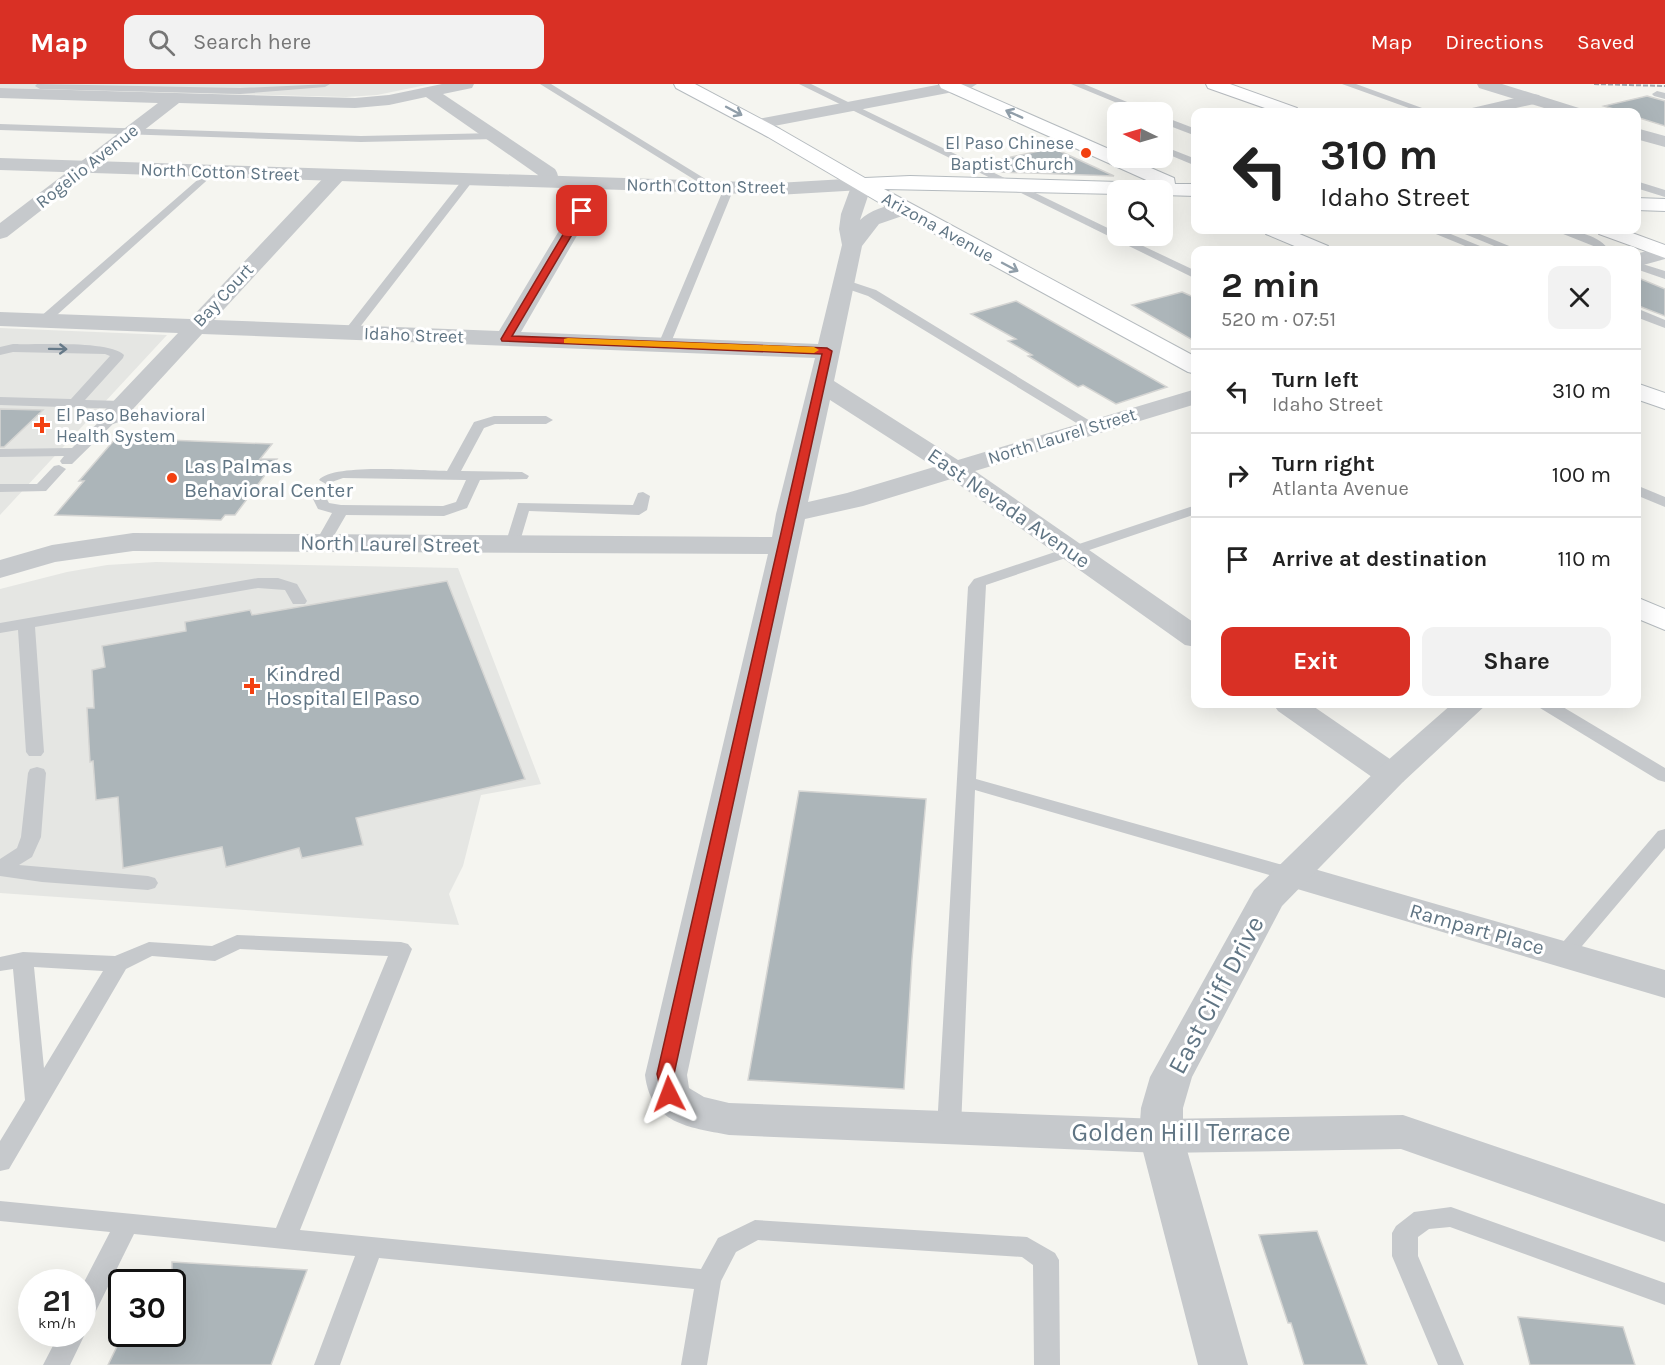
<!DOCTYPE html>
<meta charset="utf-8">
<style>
:root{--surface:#fff;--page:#f2f2f2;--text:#222;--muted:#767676;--line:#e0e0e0;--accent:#d93025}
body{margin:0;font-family:Karla,sans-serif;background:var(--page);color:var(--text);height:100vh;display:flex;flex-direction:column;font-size:22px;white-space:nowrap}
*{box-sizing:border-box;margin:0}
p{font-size:20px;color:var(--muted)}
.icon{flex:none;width:33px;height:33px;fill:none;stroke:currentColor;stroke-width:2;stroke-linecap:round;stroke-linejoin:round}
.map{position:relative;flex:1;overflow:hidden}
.side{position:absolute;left:1191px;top:162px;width:450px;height:462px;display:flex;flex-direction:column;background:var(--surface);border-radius:12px;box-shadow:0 6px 24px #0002}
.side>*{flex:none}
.banner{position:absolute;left:1191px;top:24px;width:450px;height:126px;border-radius:12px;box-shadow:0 6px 24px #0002;background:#fff;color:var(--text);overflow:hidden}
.needle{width:39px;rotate:275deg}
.tools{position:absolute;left:1107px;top:18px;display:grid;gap:12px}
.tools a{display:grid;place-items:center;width:66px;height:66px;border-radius:12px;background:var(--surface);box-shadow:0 6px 24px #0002;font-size:30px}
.speed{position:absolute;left:18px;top:1185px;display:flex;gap:12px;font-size:30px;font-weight:700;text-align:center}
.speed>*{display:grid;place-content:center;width:78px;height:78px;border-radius:50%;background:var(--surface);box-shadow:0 6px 24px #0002;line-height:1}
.speed small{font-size:15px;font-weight:400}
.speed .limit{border:3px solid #111;border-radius:9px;background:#fff;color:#111}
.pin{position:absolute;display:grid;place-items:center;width:51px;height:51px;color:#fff;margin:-26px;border-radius:12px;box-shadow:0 3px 9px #0006}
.me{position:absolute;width:66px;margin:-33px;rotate:357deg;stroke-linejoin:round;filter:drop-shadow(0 0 4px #0008)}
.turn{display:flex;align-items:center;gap:21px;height:126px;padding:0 30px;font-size:27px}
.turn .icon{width:78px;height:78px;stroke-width:2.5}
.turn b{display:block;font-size:42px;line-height:51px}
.round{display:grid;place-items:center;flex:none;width:63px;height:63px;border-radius:12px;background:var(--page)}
.head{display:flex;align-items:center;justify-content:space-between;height:102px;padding:0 30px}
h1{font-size:36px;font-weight:700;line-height:45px}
.button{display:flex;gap:12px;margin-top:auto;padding:12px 30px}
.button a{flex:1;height:69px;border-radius:12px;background:var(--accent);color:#fff;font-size:24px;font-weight:700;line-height:69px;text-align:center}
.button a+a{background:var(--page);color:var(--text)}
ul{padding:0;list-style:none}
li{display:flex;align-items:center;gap:18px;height:84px;padding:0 30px;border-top:2px solid var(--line)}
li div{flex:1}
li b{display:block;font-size:22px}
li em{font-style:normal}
header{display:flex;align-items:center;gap:36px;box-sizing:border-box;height:84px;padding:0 30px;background:var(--accent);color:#fff}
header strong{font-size:28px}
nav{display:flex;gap:33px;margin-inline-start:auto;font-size:21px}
.search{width:420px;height:54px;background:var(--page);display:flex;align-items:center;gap:15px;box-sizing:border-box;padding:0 21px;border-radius:12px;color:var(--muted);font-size:22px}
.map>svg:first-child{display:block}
.built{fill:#e5e6e3}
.building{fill:#acb5b9;stroke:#d5d5d3;stroke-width:1.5}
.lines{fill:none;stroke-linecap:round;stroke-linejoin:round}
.secondary-casing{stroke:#b5bbbf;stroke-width:2}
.primary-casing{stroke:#b6babe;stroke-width:2}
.service{fill:#c6c9cc;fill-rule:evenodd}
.minor{fill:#c6c9cc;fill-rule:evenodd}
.tertiary{fill:#c6c9cc;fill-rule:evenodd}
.secondary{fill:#fff;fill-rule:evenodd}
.primary{fill:#fff;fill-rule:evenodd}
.rail{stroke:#a1a8ae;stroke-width:2;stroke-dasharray:5 2;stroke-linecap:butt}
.oneway{stroke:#909ea9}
.oneway2{stroke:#657988}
.route{fill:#d93025;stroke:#8d1f18;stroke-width:1.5}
.slow{fill:#f59e0b}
.poi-dot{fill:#f34111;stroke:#fff;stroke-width:2}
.labels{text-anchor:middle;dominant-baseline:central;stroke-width:6;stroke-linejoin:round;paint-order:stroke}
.far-poi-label{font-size:18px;fill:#607584;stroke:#fff;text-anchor:end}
.far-street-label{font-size:18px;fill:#607584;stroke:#fff}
.poi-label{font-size:21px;fill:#607584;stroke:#fff;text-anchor:start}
.street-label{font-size:21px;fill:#607584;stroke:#fff}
.near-street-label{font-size:26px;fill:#607584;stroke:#fff}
</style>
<header>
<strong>Map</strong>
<div class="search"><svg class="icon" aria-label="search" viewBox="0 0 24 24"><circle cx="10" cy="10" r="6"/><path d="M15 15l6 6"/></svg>Search here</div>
<nav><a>Map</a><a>Directions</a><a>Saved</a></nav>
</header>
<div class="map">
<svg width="1665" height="1281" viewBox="0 0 1665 1281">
<rect width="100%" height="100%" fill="#f5f5f0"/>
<path class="built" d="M0,0H431L377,11L346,13L0,4Z
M0,244L167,251L0,431Z
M156,478L458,484L541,700L481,711L463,782L449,810L459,841L0,809V505L67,488L107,481Z"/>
<path class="building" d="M1647,12L1665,17V42L1636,33V28H1623L1604,22Z
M1053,64L1114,92L998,88L984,81V79Z
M1636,193L1665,205V232L1636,221Z
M1182,208L1196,214V258L1132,221Z
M1016,217L1095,262L1167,303L1116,320L1083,301L1078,303L1028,272L1032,271L1008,257L1016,255L971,230Z
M0,325L43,326L4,363H0Z
M116,354L272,360L260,375H277L235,431H225L221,436L55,431L84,397H79Z
M447,497L525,695L356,734L363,761L302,774L299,764L226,783L222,763L123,784L118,713L96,716L93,677L90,678L87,624H94L92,586L105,583L102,562L186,547L185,538L250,526L252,531Z
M799,707L926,715L912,875L904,1005L748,996Z
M1317,1147L1367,1281H1304L1291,1239H1288L1259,1151Z
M172,1178L307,1186L271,1281H108L123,1250H172Z
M1518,1233L1623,1243L1635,1281H1530Z"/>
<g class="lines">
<g class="secondary-casing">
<path id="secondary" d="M674,0H695L780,45L865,94L910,92L1153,99L941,4L939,0H961L1118,69V74H1128L1174,94L1175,100H1196V112L1162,111V106H1118V110L884,105L1196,273V290L1188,288L897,129L768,53L676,4Z
M1636,114L1665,115V127L1636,126Z
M1263,146H1290L1328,162L1331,166H1304L1266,150Z
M1636,299L1665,309V325L1636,315Z
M1636,513L1665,525V546L1636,534Z"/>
</g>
<g class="primary-casing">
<path id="primary" d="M1206,0H1230L1297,24L1300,28H1276L1208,4Z
M1596,146H1624L1665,161V174L1599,150Z"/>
</g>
<path class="service" d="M37,0L240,4L330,0L325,3L240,10L40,5L35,2Z
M540,0H551L720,104L715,107L711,106Z
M799,0H811L1118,149V152H1122L1196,187V195Z
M1071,0H1084L1151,28H1139Z
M1342,0H1356L1433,28H1420Z
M1657,7L1665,9V15L1654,12L1652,10Z
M1162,32L1196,45V52L1162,39Z
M0,40L361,52L496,49L501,52L496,55L361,58L0,46Z
M1118,60V66L1098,71L1093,68Z
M1173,66L1196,75V82L1172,72L1127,83L1122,80L1144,74H1162V69Z
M210,85L214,86V90L48,239H40L38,236L40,233Z
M468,93L473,96L472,98L353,252H345L343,249L345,246L464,94Z
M1636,97L1665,106V113L1636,104Z
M729,101L734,104L670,261L669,264H659L658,261L724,104Z
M1426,146H1441L1480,162L1474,165L1470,164Z
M1455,146H1470L1519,166H1504Z
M1553,146C1570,144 1600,151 1609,166H1598L1596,163Z
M1636,178L1665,187V195L1636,185Z
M843,195L876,206L1100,343L1098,346H1088L868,212L839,202V196Z
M1636,224L1665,236V244L1636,233Z
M13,260C36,261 110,256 124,271L123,274L85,316L123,317L130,321L123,325L0,321V313L71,315L110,272L105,270L13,268L0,271V263Z
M113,328L118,329L120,332L118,335L72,380H62L60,377L64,372L0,373V365L72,364L108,329Z
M494,332H546L553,336L546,340H495L484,344L461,387L522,388L529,392L527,395L480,396L467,424L444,432L346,431L328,462H318L315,459L332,429L318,425L311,411L313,408H323L329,419L341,421L443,422L456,418L466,396L343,394L326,400L319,396C333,379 422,387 447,387L474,338Z
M59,381L66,385L46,407L0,408V400H37L54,382Z
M1636,401L1665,413V423L1636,411Z
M643,408L650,412L647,426L639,431L529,427L518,464H508L505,461L518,419L633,421L638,409Z
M1196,421V430L986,501L976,695L1297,785L1300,790L1297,795L1290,797L975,706L961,1044L957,1050L949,1053L941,1050L937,1044L968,503L974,495Z
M258,494H278L297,500L307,517L305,520H293L285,506L258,504L35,543L44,668L41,672H29L26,668L18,546L0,549V539Z
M1537,620H1558L1665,684V698L1658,696L1540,624Z
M37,683L44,685L46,689L41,753L32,773L19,781L148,792L155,794L158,799L155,804L148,806L42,798L0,792V775L17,764L21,753L28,689L30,685Z
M1665,745V764L1571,875L1564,877L1557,875L1553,870L1557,865L1658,747Z
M237,851L401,858L408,860L412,865L300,1146L701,1185L718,1154L755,1136L1027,1153L1055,1169L1059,1176L1060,1281H1034L1033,1181L1022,1173L758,1156L736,1168L721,1197L707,1281H681L694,1205L379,1174L340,1281H314L355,1172L134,1150L91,1237L82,1240V1202L110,1148L0,1137V1117L276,1144L388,872L240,865L215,877L152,872L126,885L9,1085L0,1087V1057L25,1016L13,885L0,887V873L23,868L115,872L149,858L212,862ZM34,883L103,887L44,984Z
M1451,1123L1665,1199V1221L1450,1143L1429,1145L1418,1153V1172L1464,1281H1438L1392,1172V1149L1396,1142L1414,1128Z
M82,1244L85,1250L70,1281H43L59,1250H82Z"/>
<path class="minor" d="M442,0H474L472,4L443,10L555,85C559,91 559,96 555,102H541L538,91L426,13L389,21L355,24L179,19L7,153L0,155V139L158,19L0,14V4L355,14L389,11Z
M942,0H977L969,5L758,45L752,44L749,40L752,36L758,35Z
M1533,10L1539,11L1542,15L1539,19L1498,28H1469L1472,24Z
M336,86L343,88L346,92L343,96L214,236L499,247L587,100L590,96H604L607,100L521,248L818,260L842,161L839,145L841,130L852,100L855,96H869L872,100L860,136C871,125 895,117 911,121L914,125L911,129L879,140L862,162L834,297L958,376L1196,305V320L975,387L1196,540V563L1185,561L951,395L863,422L805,435L687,991L689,1004L704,1013L729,1019L1161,1035L1403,1031L1665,1120V1158L1401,1065L1161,1069L729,1051C688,1043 651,1040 645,991L768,470L133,467L55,478L0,494V476L52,461L133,449L772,453L776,430L815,274L202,250L122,337L113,340L104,337L100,332L104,327L178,249L0,242V228L190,235L329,88ZM830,316L925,377L934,383L847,409L808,418Z
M1665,162V175L1636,183V170Z
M1273,620H1310L1403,684L1408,691L1403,698L1391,701L1379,698L1278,627Z
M1290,778L1665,886V914L1277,799L1272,790L1277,781Z"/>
<path class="tertiary" d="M1477,0H1502L1579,24L1582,28H1557L1479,4Z
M1636,44L1665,52V63L1636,55Z
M0,74L777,99L862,94L869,96L872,100L869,104L862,106L777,111L0,86Z
M1452,620H1487L1403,698L1282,822L1192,993L1183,1024V1052L1248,1281H1198L1139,1052L1141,1024L1150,993L1254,806L1379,684Z"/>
<use href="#secondary" class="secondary"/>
<use href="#primary" class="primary"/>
<path class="rail" d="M1594,0L1665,2"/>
</g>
<defs><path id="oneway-shaft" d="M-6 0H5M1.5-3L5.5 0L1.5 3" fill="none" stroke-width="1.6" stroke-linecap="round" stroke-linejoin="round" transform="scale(1.5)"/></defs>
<g class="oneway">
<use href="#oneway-shaft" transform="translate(734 27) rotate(28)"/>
<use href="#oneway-shaft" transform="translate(1014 30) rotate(-156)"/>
<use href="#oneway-shaft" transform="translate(1010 183) rotate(28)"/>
</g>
<use class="oneway2" href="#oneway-shaft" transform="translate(58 265) rotate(1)"/>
<path class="route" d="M582,124L586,127L512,252L827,264L832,267L674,990L678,1010L675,1015L669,1017L663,1015L657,990L822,270L502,257L501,255L577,127Z"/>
<path class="slow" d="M568,254L814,263L819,266L814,269L564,259V255Z"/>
<g class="poi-dot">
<circle cx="1086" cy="69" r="6"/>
<path d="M39 332h6v6h6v6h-6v6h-6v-6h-6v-6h6z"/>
<circle cx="172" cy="394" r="6"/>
<path d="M249 593h6v6h6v6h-6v6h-6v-6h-6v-6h6z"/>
</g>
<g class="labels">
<g class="far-poi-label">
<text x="1074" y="59">El Paso Chinese<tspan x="1074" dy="21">Baptist Church</tspan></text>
<text x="56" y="331" text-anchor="start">El Paso Behavioral<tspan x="56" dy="21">Health System</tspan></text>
</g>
<g class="far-street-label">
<text transform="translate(87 82) rotate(-38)">Rogelio Avenue</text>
<text transform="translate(220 88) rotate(2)">North Cotton Street</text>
<text transform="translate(706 102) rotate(1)">North Cotton Street</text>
<text transform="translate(938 143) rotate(29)">Arizona Avenue</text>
<text transform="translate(223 211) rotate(-47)">Bay Court</text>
<text transform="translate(414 251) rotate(2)">Idaho Street</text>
<text transform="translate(1062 352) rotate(-17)">North Laurel Street</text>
</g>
<g class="poi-label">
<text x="184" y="382">Las Palmas<tspan x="184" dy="24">Behavioral Center</tspan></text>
<text x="266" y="590">Kindred<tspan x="266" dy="24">Hospital El Paso</tspan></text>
</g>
<g class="street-label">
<text transform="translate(1009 424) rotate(35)">East Nevada Avenue</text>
<text transform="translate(390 460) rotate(1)">North Laurel Street</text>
<text transform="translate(1477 845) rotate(16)">Rampart Place</text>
</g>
<g class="near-street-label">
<text transform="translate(1216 911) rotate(-62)">East Cliff Drive</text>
<text x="1181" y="1048">Golden Hill Terrace</text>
</g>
</g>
</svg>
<div class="tools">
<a><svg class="needle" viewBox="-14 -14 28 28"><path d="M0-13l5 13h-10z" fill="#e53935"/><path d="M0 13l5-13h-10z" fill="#767676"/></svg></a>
<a><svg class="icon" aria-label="search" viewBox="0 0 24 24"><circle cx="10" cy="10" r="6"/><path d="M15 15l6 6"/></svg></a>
</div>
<div class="speed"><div>21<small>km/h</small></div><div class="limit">30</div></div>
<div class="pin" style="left:582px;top:127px;background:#d93025"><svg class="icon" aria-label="arrive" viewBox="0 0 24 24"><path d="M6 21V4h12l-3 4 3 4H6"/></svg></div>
<svg class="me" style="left:669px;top:1010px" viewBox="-20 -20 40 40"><path d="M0-17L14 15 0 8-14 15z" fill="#d93025" stroke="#fff" stroke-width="4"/></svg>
<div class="banner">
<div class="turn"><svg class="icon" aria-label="left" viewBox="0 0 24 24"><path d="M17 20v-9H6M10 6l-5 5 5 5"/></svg><div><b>310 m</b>Idaho Street</div></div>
</div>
<section class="side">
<div class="head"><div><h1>2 min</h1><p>520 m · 07:51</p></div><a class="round"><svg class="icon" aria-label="close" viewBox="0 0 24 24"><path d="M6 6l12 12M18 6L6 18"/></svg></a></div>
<ul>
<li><svg class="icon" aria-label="left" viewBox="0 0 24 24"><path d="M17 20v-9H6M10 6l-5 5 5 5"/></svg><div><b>Turn left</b><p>Idaho Street</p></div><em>310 m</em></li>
<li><svg class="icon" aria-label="right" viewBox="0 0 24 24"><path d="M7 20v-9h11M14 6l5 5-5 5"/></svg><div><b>Turn right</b><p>Atlanta Avenue</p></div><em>100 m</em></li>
<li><svg class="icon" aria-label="arrive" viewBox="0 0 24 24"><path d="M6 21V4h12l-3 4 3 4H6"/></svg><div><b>Arrive at destination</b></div><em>110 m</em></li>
</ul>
<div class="button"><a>Exit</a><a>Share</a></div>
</section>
</div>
